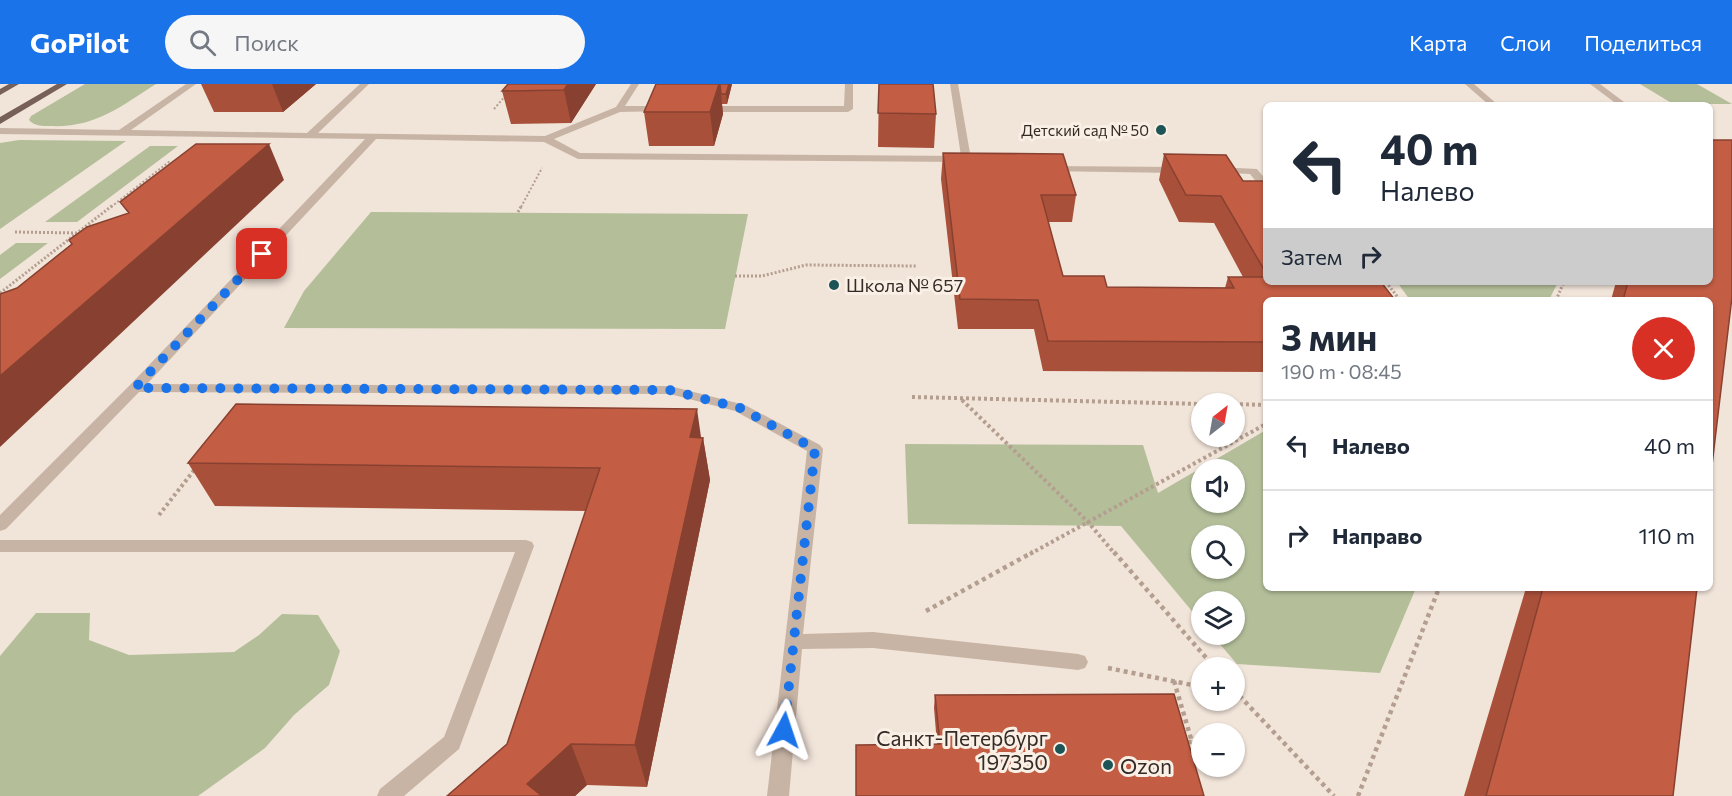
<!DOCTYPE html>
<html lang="ru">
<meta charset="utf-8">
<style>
:root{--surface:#fff;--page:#f6f6f7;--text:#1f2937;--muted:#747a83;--line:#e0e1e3;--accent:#1a73e8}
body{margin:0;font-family:Commissioner,sans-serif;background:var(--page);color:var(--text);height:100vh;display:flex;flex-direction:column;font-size:22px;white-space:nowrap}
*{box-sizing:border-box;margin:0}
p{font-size:20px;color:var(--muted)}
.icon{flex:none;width:33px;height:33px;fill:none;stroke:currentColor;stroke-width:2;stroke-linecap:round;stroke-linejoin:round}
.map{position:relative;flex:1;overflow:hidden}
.side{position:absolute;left:1263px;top:213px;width:450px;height:294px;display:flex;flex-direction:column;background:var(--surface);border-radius:9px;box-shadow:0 2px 4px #0004}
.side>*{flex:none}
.guide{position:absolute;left:1263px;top:18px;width:450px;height:183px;border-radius:9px;box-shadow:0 2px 4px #0004;background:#fff;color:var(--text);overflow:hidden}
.needle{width:39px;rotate:31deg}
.controls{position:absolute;left:1191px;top:309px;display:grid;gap:12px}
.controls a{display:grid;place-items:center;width:54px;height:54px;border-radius:50%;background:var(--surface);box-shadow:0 2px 4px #0004;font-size:30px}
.pin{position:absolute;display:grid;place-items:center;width:51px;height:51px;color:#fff;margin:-26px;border-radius:12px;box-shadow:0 3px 9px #0006}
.me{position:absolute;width:66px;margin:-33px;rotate:5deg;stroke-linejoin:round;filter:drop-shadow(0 0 4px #0008)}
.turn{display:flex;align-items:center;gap:21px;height:126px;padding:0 18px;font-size:27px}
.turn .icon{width:78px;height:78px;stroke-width:2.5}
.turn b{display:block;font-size:42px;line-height:51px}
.then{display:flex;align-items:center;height:57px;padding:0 18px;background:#0003;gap:12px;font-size:22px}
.round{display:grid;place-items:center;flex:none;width:63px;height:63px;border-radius:32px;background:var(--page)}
.headline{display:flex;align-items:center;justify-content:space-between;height:102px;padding:0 18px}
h1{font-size:36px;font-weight:700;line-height:45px}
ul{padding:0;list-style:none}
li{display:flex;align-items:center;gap:18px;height:90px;padding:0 18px;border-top:2px solid var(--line)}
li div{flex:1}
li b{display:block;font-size:22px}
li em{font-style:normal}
header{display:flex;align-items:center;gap:36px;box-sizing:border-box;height:84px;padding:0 30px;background:var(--accent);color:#fff}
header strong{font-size:28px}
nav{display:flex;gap:33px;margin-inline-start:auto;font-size:21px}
.search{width:420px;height:54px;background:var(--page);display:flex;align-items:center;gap:15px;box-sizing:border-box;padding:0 21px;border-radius:33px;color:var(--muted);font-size:22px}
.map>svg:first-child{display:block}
.green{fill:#b4bf9a;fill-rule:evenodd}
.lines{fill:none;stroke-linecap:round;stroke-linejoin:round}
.path-far3{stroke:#b49e90;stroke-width:2;stroke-dasharray:2 2;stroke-linecap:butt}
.path-far2{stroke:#b49e90;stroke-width:3;stroke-dasharray:2 2;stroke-linecap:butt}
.path-far1{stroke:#b49e90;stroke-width:4;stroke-dasharray:3 3;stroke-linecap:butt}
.path{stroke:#b49e90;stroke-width:4.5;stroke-dasharray:4 4;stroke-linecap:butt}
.minor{fill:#c8b4a5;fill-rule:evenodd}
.major{fill:#766058;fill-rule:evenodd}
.wall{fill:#a8503a}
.shaded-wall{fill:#884130}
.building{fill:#c35d44;stroke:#884130;stroke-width:1.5}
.route{stroke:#1a73e8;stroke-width:10;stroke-dasharray:0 18}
.poi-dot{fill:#1d5455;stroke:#f9efe5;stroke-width:2}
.labels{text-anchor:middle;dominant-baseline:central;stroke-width:6;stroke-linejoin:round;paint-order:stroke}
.far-poi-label{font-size:15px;fill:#342a26;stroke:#f9efe5;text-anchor:end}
.poi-label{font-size:18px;fill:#342a26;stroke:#f9efe5;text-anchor:start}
.near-poi-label{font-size:21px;fill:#342a26;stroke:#f9efe5;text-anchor:end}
</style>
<header>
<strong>GoPilot</strong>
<div class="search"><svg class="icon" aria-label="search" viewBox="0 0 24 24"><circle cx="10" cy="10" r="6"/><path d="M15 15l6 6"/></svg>Поиск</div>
<nav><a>Карта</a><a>Слои</a><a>Поделиться</a></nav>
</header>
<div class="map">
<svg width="1732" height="712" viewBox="0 0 1732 712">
<rect width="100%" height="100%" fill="#f1e4d9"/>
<path class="green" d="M85,0H156C120,23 95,44 50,42C42,42 34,42 29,36L31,32Z
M1640,0H1697L1732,20H1673Z
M19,56L126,57L0,145V59Z
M150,62H178L77,138H45Z
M371,128L748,130L725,245L284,244L304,207Z
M16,159H48L0,195V171Z
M1397,198H1558L1549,216H1410Z
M1266,346V504H1416L1380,589L1237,580L1212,551L1234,550V518H1202L1201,538L1121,442L908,440L905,360L1143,361L1158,409ZM1202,386H1234V418H1202ZM1202,452H1234V484H1202Z
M36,529H90L89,556L129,571L234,568L259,551L282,530L318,531L340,567L329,601L294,631L265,664L198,712H0V572Z"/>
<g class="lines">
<path class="path-far3" d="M494,25L507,10
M111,123L170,77
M521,123L542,84"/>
<path class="path-far2" d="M518,128L522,121
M15,148L77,149
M735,192H762L806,181L916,182
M1386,198L1400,216
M0,209L113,121
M1556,216L1564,198"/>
<path class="path-far1" d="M912,313L1202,320
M962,316L1088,438L1115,470
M1234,320L1266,321
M159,431L195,385
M1030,470L1266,340"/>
<path class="path" d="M1114,468L1215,584
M926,527L1033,468
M1108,584L1202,603
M1174,597L1192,658H1185
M1234,606L1334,712
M1358,712L1439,504"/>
<path class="minor" d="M186,0H196L131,46L307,49L360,0H369L318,49L545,52L616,23L631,0H639L625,22H664L669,25L667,27L620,28L554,55L580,69L961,72L950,0H958L971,75L966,78L578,75L544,58L376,55L147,300L670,302L745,321L820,361L823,365L803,550L873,548L1078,570L1085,572L1088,578L1085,584L1078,586L873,564L802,565L789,712H767L807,367L735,327L670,310L139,308L6,445L0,447V431L130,301L365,55L0,50V44L119,46Z
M845,0H853V25L848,28H703L698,25L703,22H844Z
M1465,0H1474L1498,21H1489Z
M1590,0H1600L1628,21H1618Z
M1047,82L1179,83L1184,86L1179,89L1043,87V83Z
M1215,83L1257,85L1266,96V106L1262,105L1250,90L1211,88V84Z
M0,456H526L532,458L534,462L459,665L404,712H377L380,705L444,653L515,468H0Z"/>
<path class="major" d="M9,0H19L0,11V5Z
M57,0H67L0,40V33Z"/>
</g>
<path class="wall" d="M201,0H316L283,28H214Z
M508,0H596L571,39L511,40L502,7Z
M732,0L727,20H722L723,30L714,62H649L644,28Z
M879,0L936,30L934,64L878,63Z
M1732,56V213L1710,216H1611L1616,198H1710Z
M943,69L1076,111L1072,138H1048L1063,192L1107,203L1225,204L1228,193H1243L1214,139L1179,138L1159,96L1164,70L1243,97H1266V288L1043,287L1034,245H958L941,95Z
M703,354L710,396L647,703L587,701L575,712H447L507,660L586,427L215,422L188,379Z
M1526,504H1697L1673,712H1464Z
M935,611L1204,712L937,660L934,624Z"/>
<path class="shaded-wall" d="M272,0H316L283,28Z
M568,0H596L571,39L564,6Z
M719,0H720L723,30L714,62L710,28Z
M729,0H732L727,20L726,10Z
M269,60L284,96L0,363V292Z
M697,325L702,360L703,354L710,396L647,703L635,661L690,353Z
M571,660L587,701L575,712H533L527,700Z"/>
<path class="building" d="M508,0H568L564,6L502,7Z
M656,0H719L710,28H644Z
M720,0H729L726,10H721Z
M879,0H933L936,30L878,29Z
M1710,56H1732V213L1710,398V216H1623L1628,198H1710Z
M196,60H269L0,292V210L17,204L72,160L69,156L87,143L129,129L120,118Z
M943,69L1063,70L1076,111H1041L1063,192H1104L1107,203L1234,204L1228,193H1266V198H1381L1395,216H1266V258L1048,257L1038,216L960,215Z
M1164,70L1226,71L1243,97H1266V189L1221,112L1186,111Z
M236,320L697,325L690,353L703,354L635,661L571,660L527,700L542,712H447L507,660L600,384L188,379Z
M1543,504H1697L1673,712H1486Z
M1174,610L1204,712H856V661L940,660L935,611Z"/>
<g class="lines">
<path class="route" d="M262,170L135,304L669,306L740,324L815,365L784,646"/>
</g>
<g class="poi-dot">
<circle cx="1161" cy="46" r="6"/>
<circle cx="834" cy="201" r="6"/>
<circle cx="1060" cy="665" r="6"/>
<circle cx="1108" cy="681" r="6"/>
</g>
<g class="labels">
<g class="far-poi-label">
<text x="1149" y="46">Детский сад № 50</text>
</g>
<g class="poi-label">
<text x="846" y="201">Школа № 657</text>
</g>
<g class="near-poi-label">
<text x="1048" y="653">Санкт-Петербург<tspan x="1048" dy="24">197350</tspan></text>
<text x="1120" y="681" text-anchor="start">Ozon</text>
</g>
</g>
</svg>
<div class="controls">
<a><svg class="needle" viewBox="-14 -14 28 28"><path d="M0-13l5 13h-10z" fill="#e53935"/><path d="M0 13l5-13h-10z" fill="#747a83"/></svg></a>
<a><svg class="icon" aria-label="sound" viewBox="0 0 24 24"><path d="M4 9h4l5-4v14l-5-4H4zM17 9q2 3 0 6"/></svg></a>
<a><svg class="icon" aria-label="search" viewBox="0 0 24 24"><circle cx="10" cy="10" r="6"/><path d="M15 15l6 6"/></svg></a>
<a><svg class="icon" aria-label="layers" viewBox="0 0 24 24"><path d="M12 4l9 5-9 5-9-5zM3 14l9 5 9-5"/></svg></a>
<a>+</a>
<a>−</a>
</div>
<div class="pin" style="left:262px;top:170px;background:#d93025"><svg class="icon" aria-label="arrive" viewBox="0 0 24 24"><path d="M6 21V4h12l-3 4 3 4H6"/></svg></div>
<svg class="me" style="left:784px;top:646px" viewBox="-20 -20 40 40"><path d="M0-17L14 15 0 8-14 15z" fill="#1a73e8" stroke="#fff" stroke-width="4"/></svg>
<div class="guide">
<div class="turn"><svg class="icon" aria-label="left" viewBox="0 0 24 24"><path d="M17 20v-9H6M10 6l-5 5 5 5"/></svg><div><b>40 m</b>Налево</div></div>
<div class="then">Затем<svg class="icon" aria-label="right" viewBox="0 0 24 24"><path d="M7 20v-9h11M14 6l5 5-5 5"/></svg></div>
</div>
<section class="side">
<div class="headline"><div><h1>3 мин</h1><p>190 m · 08:45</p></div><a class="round" style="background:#d93025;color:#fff"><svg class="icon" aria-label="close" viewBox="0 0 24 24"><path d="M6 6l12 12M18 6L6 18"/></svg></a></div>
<ul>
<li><svg class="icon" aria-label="left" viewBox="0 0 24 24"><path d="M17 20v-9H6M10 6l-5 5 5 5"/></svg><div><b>Налево</b></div><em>40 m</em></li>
<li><svg class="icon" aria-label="right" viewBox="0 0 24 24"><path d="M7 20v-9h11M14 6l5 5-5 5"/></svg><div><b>Направо</b></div><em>110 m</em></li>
</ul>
</section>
</div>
